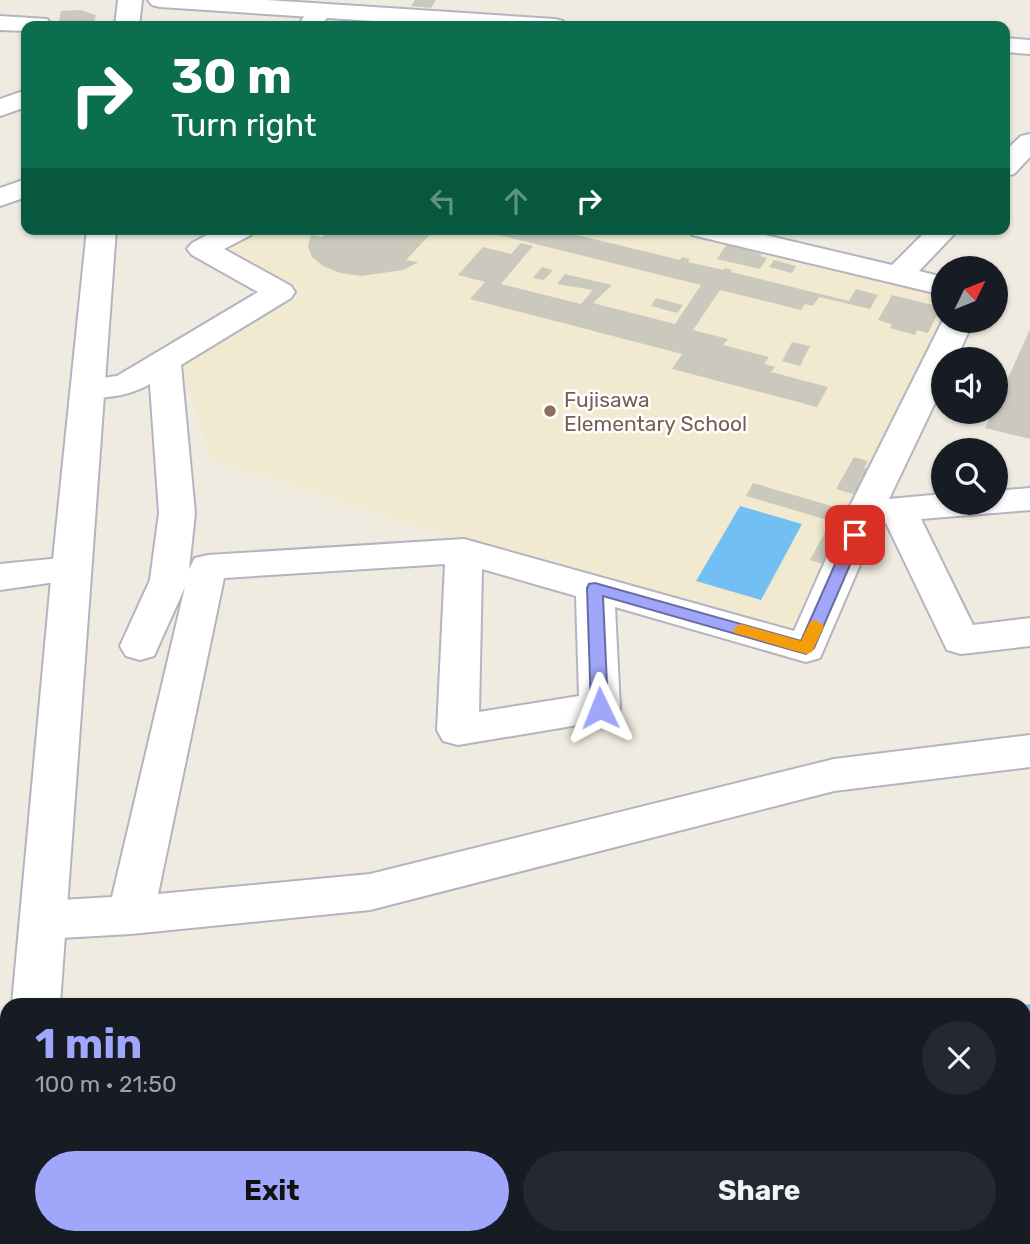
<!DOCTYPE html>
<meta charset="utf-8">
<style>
:root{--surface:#171b24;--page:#242831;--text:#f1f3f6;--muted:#9ea1a6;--accent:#a0a6fa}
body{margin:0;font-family:Rubik,sans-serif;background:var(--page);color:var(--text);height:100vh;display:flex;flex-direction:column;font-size:26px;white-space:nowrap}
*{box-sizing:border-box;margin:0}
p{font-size:23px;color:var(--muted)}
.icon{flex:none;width:38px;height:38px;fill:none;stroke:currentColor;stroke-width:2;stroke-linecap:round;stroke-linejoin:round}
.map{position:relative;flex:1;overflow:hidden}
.drawer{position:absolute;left:0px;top:998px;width:1031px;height:247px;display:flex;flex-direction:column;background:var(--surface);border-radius:21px 21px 0 0;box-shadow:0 2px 5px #0004}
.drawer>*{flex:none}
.guide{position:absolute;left:21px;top:21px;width:989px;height:214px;border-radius:14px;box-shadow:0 2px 5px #0004;background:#0b6e4f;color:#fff;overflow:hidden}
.needle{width:46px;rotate:47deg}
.controls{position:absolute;left:931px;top:256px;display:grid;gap:14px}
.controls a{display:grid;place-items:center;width:77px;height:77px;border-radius:50%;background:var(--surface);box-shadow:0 2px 5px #0004;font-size:35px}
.pin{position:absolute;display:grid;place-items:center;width:60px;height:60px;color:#fff;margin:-30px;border-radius:14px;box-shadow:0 4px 10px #0006}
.me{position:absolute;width:77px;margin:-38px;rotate:358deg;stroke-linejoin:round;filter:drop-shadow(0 0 5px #0008)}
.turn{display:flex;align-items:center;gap:24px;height:147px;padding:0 35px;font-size:32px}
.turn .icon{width:91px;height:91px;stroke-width:2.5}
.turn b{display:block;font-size:49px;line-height:60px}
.lanes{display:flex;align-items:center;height:66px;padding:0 35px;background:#0003;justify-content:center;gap:35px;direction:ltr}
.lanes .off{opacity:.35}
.round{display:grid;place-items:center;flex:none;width:74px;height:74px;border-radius:37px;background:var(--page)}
.summary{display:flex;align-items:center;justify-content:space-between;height:119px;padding:0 35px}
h1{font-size:42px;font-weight:700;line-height:52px;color:var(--accent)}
.button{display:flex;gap:14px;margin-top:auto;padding:14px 35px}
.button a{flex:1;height:80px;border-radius:42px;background:var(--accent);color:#111;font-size:28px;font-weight:700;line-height:80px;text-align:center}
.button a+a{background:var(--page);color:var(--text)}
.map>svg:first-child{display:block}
.education{fill:#f1ead0}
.water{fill:#72bff3}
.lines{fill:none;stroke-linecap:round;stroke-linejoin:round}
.river{fill:#72bff3;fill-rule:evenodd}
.building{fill:#cbc9be}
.minor-casing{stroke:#b4b4c1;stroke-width:4}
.tertiary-casing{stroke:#b4b4c1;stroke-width:4}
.path{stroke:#cdcdcd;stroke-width:5;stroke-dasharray:6 4.5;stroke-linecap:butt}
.minor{fill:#fff;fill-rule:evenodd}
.tertiary{fill:#fff;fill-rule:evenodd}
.route{fill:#a0a6fa;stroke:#686ca2;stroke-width:2}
.slow{fill:#f59e0b}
.education-dot{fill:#8d6e63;stroke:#fff;stroke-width:2.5}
.labels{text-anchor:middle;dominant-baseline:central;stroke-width:5;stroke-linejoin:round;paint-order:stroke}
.education-label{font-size:21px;fill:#785e54;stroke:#fff;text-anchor:start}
</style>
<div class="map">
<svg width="1030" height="1244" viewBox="0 0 1030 1244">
<rect width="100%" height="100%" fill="#efebe0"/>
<path class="education" d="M267,229H679L943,293V320H950L791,633L461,541L210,459L181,363L301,296L224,251Z"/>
<path class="water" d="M740,506L802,524L761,600L696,581Z"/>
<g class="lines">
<path class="river" d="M1030,1004V1074L1024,1075V1005Z"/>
</g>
<path class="building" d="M415,0H436L431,8L411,6Z
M81,10L96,15L93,26H58L61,11Z
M330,229H435L406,260L419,262L403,270L361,276L340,273L323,266L312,257L308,246L311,235L322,237Z
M475,229H577L573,234L680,260L682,257L690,259L688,262L724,270L725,268L732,270L731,272L849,301L856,289L878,295L870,309L819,297L813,306L805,304L801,310L720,290L693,330L728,339L723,345L769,357L764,364L775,367L771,372L828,387L817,407L672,369L682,354L470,299L485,282L458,275L483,247L511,254L521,243L533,246L501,284L581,304L593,290L557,284L565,274L612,285L593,303L675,324L701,285Z
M726,245L762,254L760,256L767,258L760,269L717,259Z
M774,260L796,266L792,273L769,267Z
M542,267L553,270L544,280L533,278Z
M892,295L941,307L928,333L917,330L915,335L890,328L892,324L878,320Z
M656,298L683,305L677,313L651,306Z
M1030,329V439L985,428L993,411H996V405Z
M792,342L810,346L800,366L782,361Z
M854,457L868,461L864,468L871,470L856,495L836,489Z
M753,483L859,514L832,567L810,560L831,521L746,496Z"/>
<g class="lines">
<g class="minor-casing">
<path id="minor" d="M318,5L326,7L330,12L322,26H298L310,7Z
M0,16L47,19L51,24L49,26H26V31L0,30Z
M26,90V107L0,116V99Z
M1030,134V157L1014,174L1004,176V152L1021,136Z
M26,179V197L0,206V188Z
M218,229H255L251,235L224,249L291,286L295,292L291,298L181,365L195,513L189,569L195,558L208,555L464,539L794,631L847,512L943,320H974L956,359H943V386L889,499L943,494V502H996V491L1030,488V510L921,519L973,625L1030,618V646L961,654L947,650L886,523H878L820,658L806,662L615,607L620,708L614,719L458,745L443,741L437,730L445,564L224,578L158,894L370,874L834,759L1030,735V767L834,791L370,910L131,934L43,939L27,933L20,920L27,907L43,901L112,897L185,587L154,656L140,660L126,656L120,646L150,580L159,513L150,384C129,396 101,401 76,395L72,388L76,381L117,376L258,292L192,255L187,249L192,243ZM482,569L576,596L579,696L479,712Z
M688,229H740L892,265L928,229H959L919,271L943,277V295L692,235Z
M71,557L84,560L90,569L84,578L0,590V564Z"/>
</g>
<g class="tertiary-casing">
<path id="tertiary" d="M118,0H142L139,26H115Z
M148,0H267L555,19L563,21L567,26H450L160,7L152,5Z
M1004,38L1030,40V54L1004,52Z
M87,229H116L60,1004H12L52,569Z
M7,1215V1237H44V1244H0V1218Z"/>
</g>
<path class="path" d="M1024,1070L1030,1069"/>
<use href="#minor" class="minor"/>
<use href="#tertiary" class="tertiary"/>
</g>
<path class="route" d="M855,530L863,535L814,648L806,654L603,596L608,708L600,714L594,712L591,708L587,588L589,584L595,583L801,641L848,535Z"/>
<path class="slow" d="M816,620L824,626L812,652L806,654L735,633L733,629L741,624L801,641L810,622Z"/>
<circle class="education-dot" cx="550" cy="411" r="7"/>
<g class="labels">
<g class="education-label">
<text x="564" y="399">Fujisawa<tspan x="564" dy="24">Elementary School</tspan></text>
</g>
</g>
</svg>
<div class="controls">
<a><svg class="needle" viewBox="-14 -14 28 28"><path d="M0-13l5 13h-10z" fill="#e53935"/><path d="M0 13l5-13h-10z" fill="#9ea1a6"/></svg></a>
<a><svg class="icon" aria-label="sound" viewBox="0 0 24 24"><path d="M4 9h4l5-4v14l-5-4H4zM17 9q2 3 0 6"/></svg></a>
<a><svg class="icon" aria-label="search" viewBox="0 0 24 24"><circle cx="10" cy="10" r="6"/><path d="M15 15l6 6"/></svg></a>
</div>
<div class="pin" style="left:855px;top:535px;background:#d93025"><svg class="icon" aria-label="arrive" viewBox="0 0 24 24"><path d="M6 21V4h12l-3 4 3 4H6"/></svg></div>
<svg class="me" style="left:600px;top:708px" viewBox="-20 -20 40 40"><path d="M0-17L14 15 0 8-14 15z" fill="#a0a6fa" stroke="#fff" stroke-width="4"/></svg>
<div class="guide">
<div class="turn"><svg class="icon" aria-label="right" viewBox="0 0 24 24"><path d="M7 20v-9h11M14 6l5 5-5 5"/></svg><div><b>30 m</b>Turn right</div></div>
<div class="lanes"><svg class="icon off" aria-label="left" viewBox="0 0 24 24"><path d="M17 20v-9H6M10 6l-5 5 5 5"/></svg><svg class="icon off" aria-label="ahead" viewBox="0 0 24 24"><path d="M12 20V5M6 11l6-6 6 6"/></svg><svg class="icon" aria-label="right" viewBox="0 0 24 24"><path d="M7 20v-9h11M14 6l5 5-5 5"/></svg></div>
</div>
<section class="drawer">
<div class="summary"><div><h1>1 min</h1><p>100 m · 21:50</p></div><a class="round"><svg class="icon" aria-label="close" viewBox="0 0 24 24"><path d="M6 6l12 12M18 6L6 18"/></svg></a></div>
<div class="button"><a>Exit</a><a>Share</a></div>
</section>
</div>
